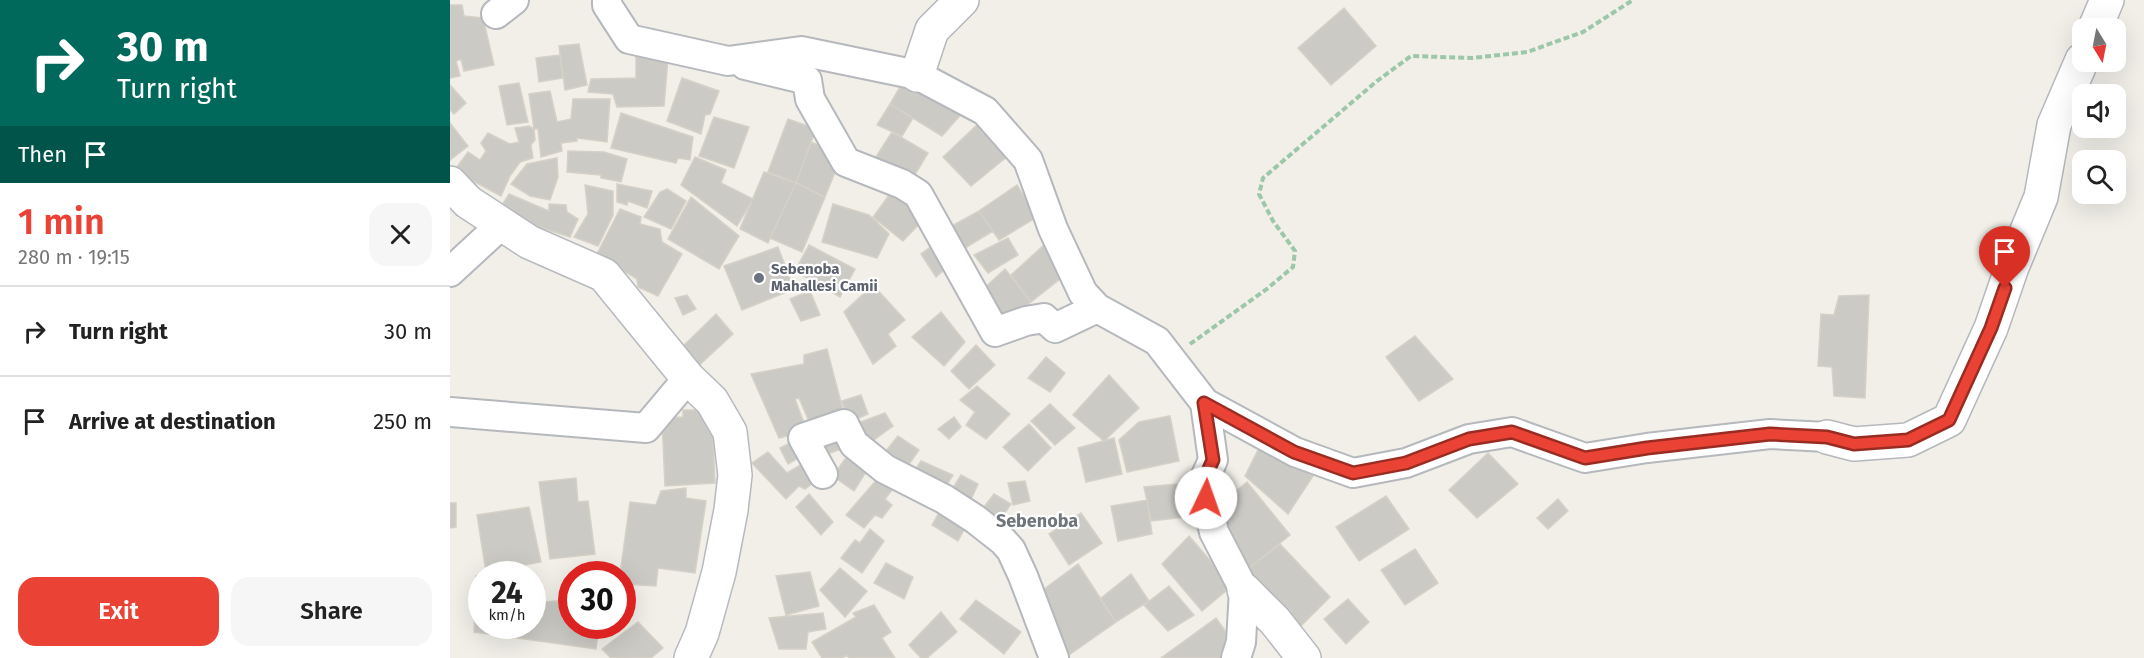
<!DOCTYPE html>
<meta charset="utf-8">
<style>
:root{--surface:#fff;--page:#f6f6f6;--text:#222;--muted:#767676;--line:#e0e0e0;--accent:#ea4335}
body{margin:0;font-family:"Fira Sans",sans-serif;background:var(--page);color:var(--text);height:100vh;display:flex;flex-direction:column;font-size:22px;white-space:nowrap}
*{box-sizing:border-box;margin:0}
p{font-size:20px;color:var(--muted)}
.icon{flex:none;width:33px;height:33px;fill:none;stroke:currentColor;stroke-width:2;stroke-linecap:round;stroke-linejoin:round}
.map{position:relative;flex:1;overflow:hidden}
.details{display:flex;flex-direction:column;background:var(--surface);width:450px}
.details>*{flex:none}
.guide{background:#00695c;color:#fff;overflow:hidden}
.needle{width:39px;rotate:170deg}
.fabs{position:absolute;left:1622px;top:18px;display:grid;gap:12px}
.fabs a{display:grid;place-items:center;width:54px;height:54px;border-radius:12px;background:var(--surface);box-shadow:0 6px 24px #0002;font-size:30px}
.speed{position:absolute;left:18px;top:561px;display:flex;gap:12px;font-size:30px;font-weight:700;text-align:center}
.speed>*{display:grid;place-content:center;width:78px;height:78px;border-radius:50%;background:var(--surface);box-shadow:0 6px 24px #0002;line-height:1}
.speed small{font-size:15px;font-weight:400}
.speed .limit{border:9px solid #d22;background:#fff;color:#111}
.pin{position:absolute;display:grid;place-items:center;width:51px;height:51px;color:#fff;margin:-62px -26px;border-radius:50% 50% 50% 0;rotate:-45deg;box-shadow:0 0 6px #0007}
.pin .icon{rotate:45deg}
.me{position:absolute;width:66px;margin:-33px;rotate:3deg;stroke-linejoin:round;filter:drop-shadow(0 0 4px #0008)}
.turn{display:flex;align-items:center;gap:21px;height:126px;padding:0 18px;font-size:27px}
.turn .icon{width:78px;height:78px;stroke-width:2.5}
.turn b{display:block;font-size:42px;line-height:51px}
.then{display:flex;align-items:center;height:57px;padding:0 18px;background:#0003;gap:12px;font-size:22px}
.round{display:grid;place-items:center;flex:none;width:63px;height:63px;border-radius:18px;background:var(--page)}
.head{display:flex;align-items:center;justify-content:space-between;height:102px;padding:0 18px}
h1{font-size:36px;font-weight:600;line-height:45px;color:var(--accent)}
.action{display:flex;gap:12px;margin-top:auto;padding:12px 18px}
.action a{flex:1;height:69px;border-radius:18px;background:var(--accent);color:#fff;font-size:24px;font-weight:600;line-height:69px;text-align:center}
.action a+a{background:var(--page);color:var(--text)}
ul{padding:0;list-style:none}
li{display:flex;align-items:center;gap:18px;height:90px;padding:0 18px;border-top:2px solid var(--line)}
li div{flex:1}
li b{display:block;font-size:22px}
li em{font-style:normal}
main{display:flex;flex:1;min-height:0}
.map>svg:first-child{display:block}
.building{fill:#cccac5;stroke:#d6d1c6;stroke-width:1.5}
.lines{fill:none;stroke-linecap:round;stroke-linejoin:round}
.minor-casing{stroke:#b5b8bc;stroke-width:32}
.tertiary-casing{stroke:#b5b8bc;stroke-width:36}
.secondary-casing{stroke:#b6babf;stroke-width:36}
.path{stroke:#9cc7a9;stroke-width:4;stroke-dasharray:6 3;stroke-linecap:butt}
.minor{stroke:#fff;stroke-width:28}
.tertiary{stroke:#fff;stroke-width:33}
.secondary{stroke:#fff;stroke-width:33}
.route-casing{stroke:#982c22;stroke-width:15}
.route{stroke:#ea4335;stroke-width:10}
.worship-dot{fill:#6b7280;stroke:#fff;stroke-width:2}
.labels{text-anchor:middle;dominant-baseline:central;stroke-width:4.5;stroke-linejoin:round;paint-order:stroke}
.worship-label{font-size:15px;font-weight:bold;fill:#5b616d;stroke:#fff;text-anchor:start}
.quarter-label{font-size:18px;font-weight:bold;fill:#70757a;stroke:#fff}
</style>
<main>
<section class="details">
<div class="guide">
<div class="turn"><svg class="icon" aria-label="right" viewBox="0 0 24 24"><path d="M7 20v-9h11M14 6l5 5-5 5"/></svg><div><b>30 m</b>Turn right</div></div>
<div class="then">Then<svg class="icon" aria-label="arrive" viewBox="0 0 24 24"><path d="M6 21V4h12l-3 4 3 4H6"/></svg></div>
</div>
<div class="head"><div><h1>1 min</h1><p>280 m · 19:15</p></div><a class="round"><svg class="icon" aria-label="close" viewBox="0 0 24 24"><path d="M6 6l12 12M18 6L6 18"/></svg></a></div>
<ul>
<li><svg class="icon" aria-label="right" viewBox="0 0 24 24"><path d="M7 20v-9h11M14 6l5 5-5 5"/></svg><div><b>Turn right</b></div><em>30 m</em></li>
<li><svg class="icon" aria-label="arrive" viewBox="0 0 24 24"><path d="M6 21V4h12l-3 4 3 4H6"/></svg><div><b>Arrive at destination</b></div><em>250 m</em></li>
</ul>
<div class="action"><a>Exit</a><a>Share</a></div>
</section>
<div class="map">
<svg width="1694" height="658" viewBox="0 0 1694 658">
<rect width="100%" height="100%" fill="#f1efe8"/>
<path class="building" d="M0,5H12L14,16L33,18L44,65L14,71L11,59L6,61L10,76L0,78Z
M894,8L926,46L881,85L848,48Z
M129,44L137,85L115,90L109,46Z
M110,55L113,78L89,82L86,58Z
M186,56L218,58L214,106L167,107L163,94L138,92L141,79L186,78Z
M456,77L515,110L492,136L440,104Z
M232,78L269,91L260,114L255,115L251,134L217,121Z
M69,83L78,122L57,125L49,86Z
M1,86L16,103L4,114L0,110Z
M100,91L107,122L121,119L123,99H160L157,142L127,138V141L111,143L112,151L91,157L88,129H84L79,94Z
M440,104L463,118L452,136L427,125Z
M171,113L243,137L240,160L228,158L226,163L161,148Z
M264,117L299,127L284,168L249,156Z
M338,119L366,129L346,183L318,172Z
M530,122L558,156L521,186L493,157Z
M0,123L18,146L0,160Z
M79,126L84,129L85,140L81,145L83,158L70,162L60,176L51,196L4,171L18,152L30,160L36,151L31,143L38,133L60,144L69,142L65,128Z
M442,132L478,153L460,183L422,163Z
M361,142L392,155L375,197L346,183Z
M118,151L154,152L177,159L171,182L151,178V175L117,172Z
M245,157L276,170L271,183L303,199L287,226L231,185Z
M107,158L108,177L100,200L80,196L61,184L77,164Z
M314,172L346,183L318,243L290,229Z
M346,183L375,197L352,252L320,238Z
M167,184L202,191L197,208L178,201L177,205L167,202Z
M135,185L163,191V215L148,246L124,237L138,214Z
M567,185L587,217L549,240L529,211Z
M445,187L475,218L453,241L423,217Z
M217,189L236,201L221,229L194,217L210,192Z
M59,194L99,211V204L116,205L117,212L128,219L120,237L83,225L51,207Z
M241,197L289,236L269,269L218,239Z
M383,204L419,215L439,234L427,258L372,242Z
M170,209L191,217L190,224L210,229L212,242L232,254L208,296L188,287L187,279L147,254Z
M529,211L543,231L507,253L496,229Z
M558,238L568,255L538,273L524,255Z
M490,240L502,263L486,277L471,254Z
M359,245L405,269L390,297L345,271Z
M594,245L615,275L581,302L561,275Z
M328,247L344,289L292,310L274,266Z
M555,269L581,302L547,328L530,292Z
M423,285L455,320L438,334L446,346L423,364L394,312Z
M360,291L370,315L351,321L340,299Z
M237,295L246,309L233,315L225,298Z
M1419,295L1415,398L1384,396L1382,367L1368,366L1371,314L1384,315L1389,296Z
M491,312L515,342L494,366L462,337Z
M266,314L283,334L244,370L228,351Z
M965,336L1003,379L969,401L936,357Z
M526,345L545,365L519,389L501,371Z
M377,349L395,418L361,426L349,398L345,399L357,431L329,438L301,374L354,364V355Z
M596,357L615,373L600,392L578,378Z
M659,375L689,408L654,441L623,415Z
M527,386L560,414L536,439L516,425L525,412L510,400Z
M411,395L418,414L399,422L392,401Z
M600,404L625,428L605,445L581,421Z
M233,410H251V416H262L265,483L215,486L212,418L233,417Z
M435,413L443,426L417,445L400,426Z
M720,416L729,461L677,472L669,440L689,422Z
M504,417L511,427L499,439L488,429Z
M579,424L601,448L578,471L553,447Z
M393,429L399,446L372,456L366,439Z
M448,436L469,450L453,473L431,457Z
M664,438L672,474L636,482L628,448Z
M347,439L354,455L338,464L330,448Z
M811,444L863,476L838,514L795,476Z
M402,449L421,464L404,491L383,476Z
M318,452L337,473L359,460L368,479L355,489L349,486L336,499L302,463Z
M1038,453L1068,484L1027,518L999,490Z
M471,461L503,475L493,491L460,478Z
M511,475L528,484L518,506L498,496Z
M429,477L442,490L435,499L442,505L432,518L425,515L414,528L396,515Z
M126,478L128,502L138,501L145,554L100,559L89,482Z
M575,481L580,501L563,505L558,483Z
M797,482L840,535L797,570L754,517Z
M739,483L744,516L701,521L694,487Z
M236,488V498L256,501L245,573L208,568L206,586L172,584V574H170L180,502L206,505L211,491Z
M359,494L383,522L371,535L346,507Z
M544,494L561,504L545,527L527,516Z
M936,496L959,529L909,561L886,527Z
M1108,499L1118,511L1098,529L1087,518Z
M697,500L702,534L668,541L661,506Z
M0,503H6V527L0,528Z
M493,506L518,522L508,541L482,525Z
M79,507L91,562L36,572L27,515Z
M631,513L652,543L619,565L599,534Z
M420,529L434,541L412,573L391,558L405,540L410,543Z
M739,536L782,586L752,611L712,564Z
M830,544L880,597L848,629L797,570Z
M965,549L988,583L955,605L931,570Z
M436,563L463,577L454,599L424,583Z
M628,564L666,622L616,657L586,595Z
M390,568L417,591L395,617L370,590Z
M360,572L369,606L336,615L326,576Z
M681,574L699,601L666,622L650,599Z
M26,576L32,577V626H82V616H93V602L122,600V626H149L146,649L24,632Z
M719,586L744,615L718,631L694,605Z
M898,599L919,622L896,644L874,619Z
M526,600L571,632L554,654L510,619Z
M424,605L441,632L432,638L445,658H399L397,655L392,658H372L362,642L406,617L403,613Z
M491,612L507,632L477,658H471L459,645Z
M373,613L376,629L358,632L356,649H329L319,618Z
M766,618L783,642L779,658H711Z
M188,622L213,648L201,658H161L152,649Z"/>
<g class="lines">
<g class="minor-casing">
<path id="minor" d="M157,0V5L179,39L278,61L351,51L467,75L535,111L578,160L603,229L633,293L647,308L707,341L755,403L845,452L903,473L956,463L1019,439L1062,432L1135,458L1197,448L1320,434L1377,437
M46,14L64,0
M295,65L357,80L360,99L396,162L452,184L468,194L545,332L576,321L594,318L605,328L647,308
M0,272L52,224
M755,403L763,460L753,482L764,532L794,590L791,642L786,658
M0,412L196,428L238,378
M373,474L353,438L394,424L404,444L435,469L494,499L525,519L553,541L561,550L573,576L604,658"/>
</g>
<g class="tertiary-casing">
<path id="tertiary" d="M1645,28L1657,0
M467,75L482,30L512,0
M1377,437L1404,444L1458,440L1499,420L1541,328L1562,267L1591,197L1604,125L1632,60
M794,590L825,621L854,658"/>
</g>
<g class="secondary-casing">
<path id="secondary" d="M0,183L18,202L79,242L154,275L238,378L262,401L280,432L285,475L281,510L269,572L252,633L241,658"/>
</g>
<path class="path" d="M740,344L818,288L843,267L845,251L823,221L809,194L813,178L927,81L961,56L1022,58L1077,52L1133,32L1183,0"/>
<use href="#minor" class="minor"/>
<use href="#tertiary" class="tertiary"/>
<use href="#secondary" class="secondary"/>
</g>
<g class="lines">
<g class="route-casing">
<path id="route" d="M756,498L753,482L763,460L754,403L844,452L903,473L956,463L1019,439L1062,432L1135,458L1197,448L1320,434L1377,437L1404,444L1458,440L1499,420L1541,328L1555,288"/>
</g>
<use href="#route" class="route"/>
</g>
<circle class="worship-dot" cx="309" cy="278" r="6"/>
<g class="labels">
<g class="worship-label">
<text x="321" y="269">Sebenoba<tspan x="321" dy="17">Mahallesi Camii</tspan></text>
</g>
<g class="quarter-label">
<text x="587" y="521">Sebenoba</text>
</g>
</g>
</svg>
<div class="fabs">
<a><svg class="needle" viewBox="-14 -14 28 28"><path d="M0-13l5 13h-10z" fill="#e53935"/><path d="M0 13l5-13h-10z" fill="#767676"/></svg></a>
<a><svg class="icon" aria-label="sound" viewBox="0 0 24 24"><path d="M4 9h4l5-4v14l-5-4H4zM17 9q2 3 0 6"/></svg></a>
<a><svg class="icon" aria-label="search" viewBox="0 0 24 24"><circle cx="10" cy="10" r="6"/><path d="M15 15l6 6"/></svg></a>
</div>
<div class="speed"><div>24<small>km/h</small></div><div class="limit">30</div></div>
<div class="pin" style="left:1555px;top:288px;background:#d93025"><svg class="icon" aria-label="arrive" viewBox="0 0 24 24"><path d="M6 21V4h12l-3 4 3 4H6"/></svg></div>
<svg class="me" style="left:756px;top:498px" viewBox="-20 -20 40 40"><circle r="19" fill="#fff"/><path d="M0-13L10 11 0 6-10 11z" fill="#ea4335"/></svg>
</div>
</main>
